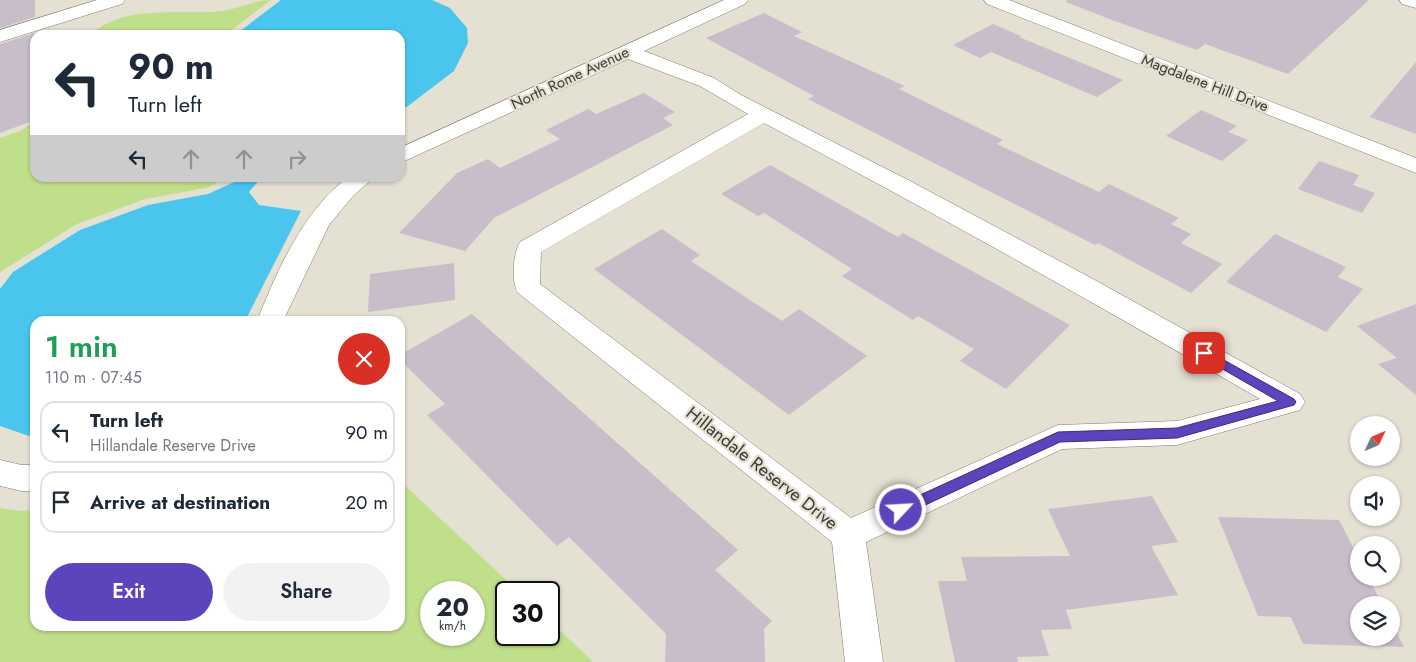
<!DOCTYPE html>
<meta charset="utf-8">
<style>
:root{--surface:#fff;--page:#f2f2f3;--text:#1f2937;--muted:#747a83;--line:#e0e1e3;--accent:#5c44bc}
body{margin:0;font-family:Jost,sans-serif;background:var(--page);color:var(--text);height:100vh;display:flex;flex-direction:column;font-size:19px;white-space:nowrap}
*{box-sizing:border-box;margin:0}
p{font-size:16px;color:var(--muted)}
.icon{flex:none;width:28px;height:28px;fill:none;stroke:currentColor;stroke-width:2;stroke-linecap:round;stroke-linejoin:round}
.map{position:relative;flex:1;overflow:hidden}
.details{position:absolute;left:30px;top:316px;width:375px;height:315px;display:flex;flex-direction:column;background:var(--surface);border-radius:15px;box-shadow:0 1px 4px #0004}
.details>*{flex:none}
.hud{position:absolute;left:30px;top:30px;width:375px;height:152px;border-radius:15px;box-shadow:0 1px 4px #0004;background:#fff;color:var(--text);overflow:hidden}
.needle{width:32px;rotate:46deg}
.controls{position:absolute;left:1350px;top:416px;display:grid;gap:10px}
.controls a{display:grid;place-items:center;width:50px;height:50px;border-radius:50%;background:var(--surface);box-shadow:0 1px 4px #0004;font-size:25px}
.speed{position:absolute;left:420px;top:581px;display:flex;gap:10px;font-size:25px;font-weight:700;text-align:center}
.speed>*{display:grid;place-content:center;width:65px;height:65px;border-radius:50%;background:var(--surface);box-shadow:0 1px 4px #0004;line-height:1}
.speed small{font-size:12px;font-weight:400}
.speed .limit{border:2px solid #111;border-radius:8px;background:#fff;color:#111}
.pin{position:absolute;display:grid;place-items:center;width:42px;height:42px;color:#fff;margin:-21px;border-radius:10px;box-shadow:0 2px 8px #0006}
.me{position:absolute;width:55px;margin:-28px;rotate:65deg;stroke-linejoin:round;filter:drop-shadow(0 0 4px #0008)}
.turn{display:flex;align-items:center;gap:18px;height:105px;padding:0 15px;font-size:22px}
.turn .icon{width:65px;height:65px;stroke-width:2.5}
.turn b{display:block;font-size:35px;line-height:42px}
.lanes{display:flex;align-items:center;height:48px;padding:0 15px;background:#0003;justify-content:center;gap:25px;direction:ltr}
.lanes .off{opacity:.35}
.round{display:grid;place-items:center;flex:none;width:52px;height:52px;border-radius:26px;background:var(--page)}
.summary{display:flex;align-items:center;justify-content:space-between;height:85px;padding:0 15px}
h1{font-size:30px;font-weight:600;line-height:38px;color:#1e9e55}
.action{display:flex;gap:10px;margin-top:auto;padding:10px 15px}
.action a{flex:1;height:58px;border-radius:30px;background:var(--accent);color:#fff;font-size:20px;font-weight:600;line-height:58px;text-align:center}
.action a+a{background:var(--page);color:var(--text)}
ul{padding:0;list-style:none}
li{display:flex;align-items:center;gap:15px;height:62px;margin:0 10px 8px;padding:0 5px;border:2px solid var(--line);border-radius:15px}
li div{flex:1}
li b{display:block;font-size:19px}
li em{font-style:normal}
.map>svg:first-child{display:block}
.green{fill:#c0df8a;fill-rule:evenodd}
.water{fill:#4ac6ee}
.building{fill:#c7beca}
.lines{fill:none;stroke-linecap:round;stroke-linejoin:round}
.minor-casing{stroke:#7f7b6f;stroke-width:1}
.minor{fill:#fff;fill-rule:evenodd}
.route{fill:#5c44bc;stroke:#3c2c7a}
.labels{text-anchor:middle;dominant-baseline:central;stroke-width:4.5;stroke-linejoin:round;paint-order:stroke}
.far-street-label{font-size:15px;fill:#3d3b35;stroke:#e4e0d2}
.street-label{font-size:18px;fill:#3d3b35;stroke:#e4e0d2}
</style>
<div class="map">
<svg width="1416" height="662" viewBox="0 0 1416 662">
<rect width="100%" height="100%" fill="#e4e0d2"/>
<path class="green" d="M271,0L225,35H90C126,3 179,16 222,11C239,9 254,0 271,0Z
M35,121V178H227L206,188L145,199L77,224L0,272V138L20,131Z
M400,481L519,592H506V635H549V620L593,662H0V508L22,511L35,510V626H400ZM431,592H474V635H431Z"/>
<path class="water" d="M281,0H432L450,8L467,28L468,43L454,71L408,106L400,110V35H235Z
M243,178H261L249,192L259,205L301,211L245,321H35V438L0,426V289L13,272L80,230L148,205L208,194Z"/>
<path class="building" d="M0,0H35V17L0,28Z
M1067,0H1369L1288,74L1205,44L1197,50L1112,20L1066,2Z
M764,13L802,32L794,36L905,86L899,89L1003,140L997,144L1099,192L1109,184L1179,218L1171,224L1191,234L1181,243L1222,264L1191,293L1098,243L1095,245L808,99L814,96L706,38Z
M993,24L1021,36L1019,37L1123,80L1097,97L991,52L980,58L953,45Z
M35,33V120L0,133V44Z
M1416,62V134L1370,117Z
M644,93L675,112L663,118L673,125L494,218L465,251L399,233L457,173L488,159L500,168L560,139L546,130L588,109L596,114Z
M1201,110L1237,126L1228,132L1248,140L1222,161L1166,136Z
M1319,161L1359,175L1353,185L1375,193L1362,213L1298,189Z
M770,165L898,237L903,233L1070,325L1006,389L960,361L974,349L918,316L913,320L842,276L852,269L764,213L758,216L721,194Z
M662,229L700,255L691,261L782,321L799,309L867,356L789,415L594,269Z
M1275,234L1346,267L1338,277L1363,289L1326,332L1226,282Z
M454,263L455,300L368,312L370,274Z
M1416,304V395L1378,364L1397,358L1357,326Z
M472,314L738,550L715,570L772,621L764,629L765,662H665L666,634L569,537L557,546L427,415L445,404L400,360V355Z
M1152,496L1178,542L1151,546L1178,595L1066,610L1072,629L1041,630L1049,656L1017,657L1018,662H955L938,581H967L961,557L1070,556L1048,509Z
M1218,517L1339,520L1359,559V578H1368L1383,605H1359V638H1391V622L1404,647L1303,644L1291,617L1258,616Z"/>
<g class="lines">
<g class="minor-casing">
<path id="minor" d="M97,0H125L122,4L0,42V30Z
M724,0H748L745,4L644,51L714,78L741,95L912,182L1093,279L1300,394L1305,402L1300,410L1177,445L1062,449L866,542L883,662H845L832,542L518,293C511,282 513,253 520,242L748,114L700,86L628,59L400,163V148ZM764,123C932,211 1096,304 1260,399L1177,421L1058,425L851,518L540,284L541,252Z
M984,0H1009L1416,158V173L987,4Z
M1399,0H1416V8L1402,4Z
M347,178H373L353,196L329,225L283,321H257C277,271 303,211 347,178Z
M0,460L22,465H35V491H22L0,486Z"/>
</g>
<use href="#minor" class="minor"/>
</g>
<path class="route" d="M1204,349L1294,399L1296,402L1294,405L1177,438L1060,442L906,514H896L894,510L896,506L1058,432L1177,428L1278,401L1200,356V350Z"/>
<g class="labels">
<g class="far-street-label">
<text transform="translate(570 78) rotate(-25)">North Rome Avenue</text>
<text transform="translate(1205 83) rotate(21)">Magdalene Hill Drive</text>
</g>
<g class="street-label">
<text transform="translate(762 468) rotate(38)">Hillandale Reserve Drive</text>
</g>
</g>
</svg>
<div class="controls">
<a><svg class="needle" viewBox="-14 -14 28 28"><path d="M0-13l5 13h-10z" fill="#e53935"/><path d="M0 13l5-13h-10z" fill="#747a83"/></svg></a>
<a><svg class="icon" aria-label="sound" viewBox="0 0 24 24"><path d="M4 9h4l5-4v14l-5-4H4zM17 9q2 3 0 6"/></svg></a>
<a><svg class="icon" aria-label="search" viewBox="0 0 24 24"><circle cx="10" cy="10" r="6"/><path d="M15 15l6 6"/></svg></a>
<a><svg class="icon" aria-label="layers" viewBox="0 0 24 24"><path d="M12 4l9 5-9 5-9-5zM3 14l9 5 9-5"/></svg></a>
</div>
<div class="speed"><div>20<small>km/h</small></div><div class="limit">30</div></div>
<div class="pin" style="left:1204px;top:353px;background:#d93025"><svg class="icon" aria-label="arrive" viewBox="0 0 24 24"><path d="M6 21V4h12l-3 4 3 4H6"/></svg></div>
<svg class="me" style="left:901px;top:510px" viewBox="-20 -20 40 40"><circle r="17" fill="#5c44bc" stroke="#fff" stroke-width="3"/><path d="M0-11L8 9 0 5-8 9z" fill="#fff"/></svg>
<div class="hud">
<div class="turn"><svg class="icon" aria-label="left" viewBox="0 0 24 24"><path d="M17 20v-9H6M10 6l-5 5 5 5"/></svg><div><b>90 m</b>Turn left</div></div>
<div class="lanes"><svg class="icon" aria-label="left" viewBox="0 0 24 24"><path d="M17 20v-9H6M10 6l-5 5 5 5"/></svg><svg class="icon off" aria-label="ahead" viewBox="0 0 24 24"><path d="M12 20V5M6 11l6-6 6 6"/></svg><svg class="icon off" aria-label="ahead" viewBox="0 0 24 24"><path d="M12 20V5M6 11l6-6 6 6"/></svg><svg class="icon off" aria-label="right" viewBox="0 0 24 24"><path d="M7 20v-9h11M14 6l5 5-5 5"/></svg></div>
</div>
<section class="details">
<div class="summary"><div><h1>1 min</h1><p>110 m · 07:45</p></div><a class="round" style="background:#d93025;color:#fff"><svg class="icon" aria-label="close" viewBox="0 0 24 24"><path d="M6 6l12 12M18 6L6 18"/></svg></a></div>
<ul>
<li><svg class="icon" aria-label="left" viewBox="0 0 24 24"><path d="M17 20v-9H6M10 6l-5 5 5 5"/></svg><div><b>Turn left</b><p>Hillandale Reserve Drive</p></div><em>90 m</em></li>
<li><svg class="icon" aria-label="arrive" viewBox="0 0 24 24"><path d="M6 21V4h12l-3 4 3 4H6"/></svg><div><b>Arrive at destination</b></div><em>20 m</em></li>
</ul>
<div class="action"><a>Exit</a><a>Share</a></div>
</section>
</div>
